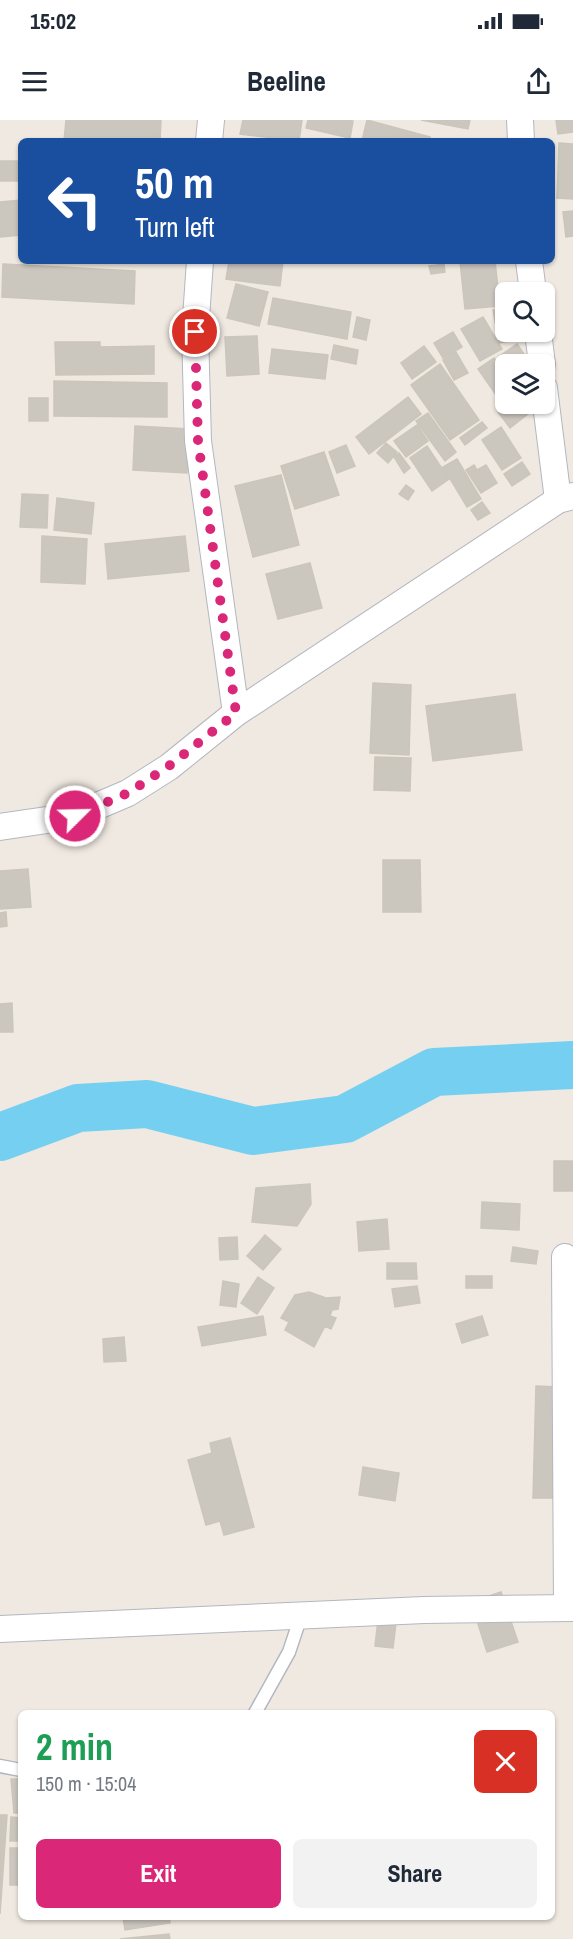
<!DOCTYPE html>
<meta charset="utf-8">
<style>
:root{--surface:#fff;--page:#f2f2f3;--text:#1f2937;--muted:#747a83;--accent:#db2777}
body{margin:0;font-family:"Archivo Narrow",sans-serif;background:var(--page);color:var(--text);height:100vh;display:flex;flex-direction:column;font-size:22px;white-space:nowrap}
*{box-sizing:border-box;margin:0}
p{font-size:20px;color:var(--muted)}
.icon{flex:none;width:33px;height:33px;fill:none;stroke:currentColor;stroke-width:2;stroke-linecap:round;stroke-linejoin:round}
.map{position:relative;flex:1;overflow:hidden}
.sheet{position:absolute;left:18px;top:1590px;width:537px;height:210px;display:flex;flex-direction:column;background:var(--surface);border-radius:9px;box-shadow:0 2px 4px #0004}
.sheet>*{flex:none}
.banner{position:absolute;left:18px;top:18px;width:537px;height:126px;border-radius:9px;box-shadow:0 2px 4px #0004;background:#1a4fa0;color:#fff;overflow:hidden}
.buttons{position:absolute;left:495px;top:162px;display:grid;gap:12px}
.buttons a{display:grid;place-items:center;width:60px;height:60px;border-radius:9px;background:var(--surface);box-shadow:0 2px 4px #0004;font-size:30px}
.pin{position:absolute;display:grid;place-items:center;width:51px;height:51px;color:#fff;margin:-26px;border:3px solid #fff;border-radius:50%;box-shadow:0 2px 6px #0007}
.me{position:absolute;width:66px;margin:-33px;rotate:67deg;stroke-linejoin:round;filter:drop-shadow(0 0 4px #0008)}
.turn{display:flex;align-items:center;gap:21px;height:126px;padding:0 18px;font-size:27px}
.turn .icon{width:78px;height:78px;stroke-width:2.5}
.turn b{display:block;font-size:42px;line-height:51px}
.round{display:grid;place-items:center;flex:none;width:63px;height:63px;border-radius:9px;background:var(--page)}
.headline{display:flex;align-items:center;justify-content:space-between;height:102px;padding:0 18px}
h1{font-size:36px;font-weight:700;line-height:45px;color:#1e9e55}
.button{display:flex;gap:12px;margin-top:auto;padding:12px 18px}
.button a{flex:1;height:69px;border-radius:9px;background:var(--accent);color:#fff;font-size:24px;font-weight:700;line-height:69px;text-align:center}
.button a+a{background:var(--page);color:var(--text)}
.status{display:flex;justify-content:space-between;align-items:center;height:42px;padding:0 30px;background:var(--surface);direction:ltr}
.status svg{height:16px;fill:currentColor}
header{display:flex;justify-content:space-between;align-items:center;height:78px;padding:0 18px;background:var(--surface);font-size:27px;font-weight:700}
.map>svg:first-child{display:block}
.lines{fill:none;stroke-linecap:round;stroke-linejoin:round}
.river{stroke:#75cff0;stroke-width:48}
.building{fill:#cbc7bf;stroke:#cbc5ba;stroke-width:1.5}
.service-casing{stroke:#b4b7c1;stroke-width:15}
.minor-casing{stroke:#b4b7c1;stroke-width:28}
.service{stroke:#fff;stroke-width:12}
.minor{stroke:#fff;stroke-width:26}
.route{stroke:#db2777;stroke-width:10;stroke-dasharray:0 18}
</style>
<div class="status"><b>15:02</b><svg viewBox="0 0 49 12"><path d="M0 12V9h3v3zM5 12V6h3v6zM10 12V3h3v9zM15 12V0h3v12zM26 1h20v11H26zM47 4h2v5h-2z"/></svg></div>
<header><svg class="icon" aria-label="menu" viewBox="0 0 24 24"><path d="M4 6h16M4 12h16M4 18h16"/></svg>Beeline<svg class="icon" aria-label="share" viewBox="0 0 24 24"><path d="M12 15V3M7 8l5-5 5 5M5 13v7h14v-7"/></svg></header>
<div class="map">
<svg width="573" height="1819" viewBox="0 0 573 1819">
<rect width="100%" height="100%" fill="#efe9e1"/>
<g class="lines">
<path class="river" d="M0,1017L78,988L147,984L253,1011L345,999L434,952L573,945"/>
</g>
<path class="building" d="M66,0H161L160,21H64Z
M243,0H302L299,21L240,14Z
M308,0H348L353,1L350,18L306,8Z
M367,0L430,17L428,21H362Z
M421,0H470L468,9Z
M556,0H573V12L558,14Z
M559,23L573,24V79L557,78Z
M0,41H18V61H0Z
M21,80V115L0,117V82Z
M573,91V116L566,117L563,92Z
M229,141H283L280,166L226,159Z
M460,141H495L500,186L465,189Z
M3,144L135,151L134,184L2,177Z
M444,144L445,152L431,154L429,146Z
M236,164L268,172L259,206L227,198Z
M273,178L351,192L347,219L268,204Z
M506,188V212H511L513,220L499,223L493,190Z
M357,197L370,200L366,220L353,217Z
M483,197L502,229L480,241L461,209Z
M453,212L462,227L443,238L434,223Z
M257,216L259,254L227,256L225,217Z
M55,222H100V227L154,226V254L56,255Z
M517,224L531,244H506V248L498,237Z
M334,225L358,230L356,244L331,239Z
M424,226L436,242L412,259L401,243Z
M272,229L328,235L325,259L269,253Z
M456,232L468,253L454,260L443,240Z
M494,238L506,256V279L501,282L478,249Z
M440,244L479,300L450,320L411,265Z
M54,261L167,263V297L54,296Z
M408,277L421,294L369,334L356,317Z
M29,278H48V301H29Z
M508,284H519L528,294L510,308L498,292Z
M428,293L456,332L445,341L416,301Z
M482,302L487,308L465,325L460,318Z
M417,305L428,321L406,337L394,321Z
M135,306L189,309L187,353L133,350Z
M501,307L521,338L502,350L482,320Z
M386,323L397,332L388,343L377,333Z
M346,325L355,346L337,353L329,332Z
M427,326L449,359L432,371L410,338Z
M324,332L339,375L295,389L281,346Z
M399,333L410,348L404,353L394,337Z
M457,339L481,379L467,387L443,347Z
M522,342L530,354L512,366L504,354Z
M474,345L477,350L486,345L497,363L481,373L466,350Z
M281,355L299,425L253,437L235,366Z
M406,365L414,371L408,380L399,374Z
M22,374L48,375L47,408L20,407Z
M57,378L94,383L91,414L54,410Z
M482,382L490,393L478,400L471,390Z
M42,416L87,419L85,464L41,462Z
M185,416L189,451L108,459L105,424Z
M310,443L322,488L278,499L266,454Z
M373,563L411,565L409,635L370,633Z
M515,574L522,630L433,641L426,586Z
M375,637L411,638L410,671L374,670Z
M383,740H420L421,792H383Z
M28,749L31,787L0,789V751Z
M6,792L7,806L0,807V793Z
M12,883L13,912H0V884Z
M554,1041H573V1071H554Z
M310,1064L311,1084L297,1106L252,1102L256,1068Z
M482,1082L520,1084L519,1110L481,1108Z
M387,1099L389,1129L359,1131L357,1102Z
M265,1115L281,1129L263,1150L247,1136Z
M237,1117L238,1139L220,1140L219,1118Z
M513,1127L538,1131L536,1144L511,1141Z
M387,1143H416L417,1159H387Z
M466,1156H492V1168H466Z
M258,1157L274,1168L257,1194L241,1183Z
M223,1161L239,1164L236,1187L220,1185Z
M417,1166L420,1183L395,1187L392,1169Z
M309,1172L326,1178L340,1177L338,1189L332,1190L330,1196L336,1198L331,1209L325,1206L314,1227L285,1210L289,1202L281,1198L295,1175Z
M263,1196L266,1215L202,1226L198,1207Z
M482,1196L488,1215L462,1223L456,1204Z
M124,1217L126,1241L104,1242L103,1219Z
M536,1266L557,1267L554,1378H533Z
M230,1318L254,1407L224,1415L220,1401L206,1405L188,1340L212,1333L210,1323Z
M363,1347L399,1353L395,1381L359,1375Z
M501,1472L518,1522L487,1532L471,1482Z
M380,1482L405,1485L402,1504L396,1503L393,1528L375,1526Z
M11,1659H21V1693H14Z
M0,1695H7L0,1794Z
M11,1697L21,1698V1721H10Z
M10,1728H21V1765H10Z
M123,1797H169L170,1803L125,1810Z
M169,1814L170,1819H120Z"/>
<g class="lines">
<g class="service-casing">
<path id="service" d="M255,1593L289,1532L301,1496
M0,1646L21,1650"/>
</g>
<g class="minor-casing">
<path id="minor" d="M520,0L521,21
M209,21L211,0
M200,141L195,212L198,321L236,593
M529,141L533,172
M538,212L542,244
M544,268L558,380
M0,707L74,696L128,673L169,647L236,593L558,380L573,376
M565,1137L567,1488
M0,1509L424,1490L573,1488"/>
</g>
<use href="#service" class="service"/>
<use href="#minor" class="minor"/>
</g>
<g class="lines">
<path class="route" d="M75,696L128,673L169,646L236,593L198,321L195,212"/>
</g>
</svg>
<div class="buttons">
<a><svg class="icon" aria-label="search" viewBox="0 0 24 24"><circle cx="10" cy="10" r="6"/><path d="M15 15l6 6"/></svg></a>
<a><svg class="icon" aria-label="layers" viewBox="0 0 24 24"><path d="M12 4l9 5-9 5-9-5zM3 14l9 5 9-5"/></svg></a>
</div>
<div class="pin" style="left:195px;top:212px;background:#d93025"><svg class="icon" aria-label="arrive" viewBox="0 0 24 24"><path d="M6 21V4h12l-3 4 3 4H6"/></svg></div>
<svg class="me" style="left:75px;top:696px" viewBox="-20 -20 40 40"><circle r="17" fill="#db2777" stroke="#fff" stroke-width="3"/><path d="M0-11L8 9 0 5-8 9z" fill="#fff"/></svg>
<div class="banner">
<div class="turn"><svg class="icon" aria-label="left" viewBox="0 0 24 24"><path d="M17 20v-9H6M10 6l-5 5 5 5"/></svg><div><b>50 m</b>Turn left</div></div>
</div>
<section class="sheet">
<div class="headline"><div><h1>2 min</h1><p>150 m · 15:04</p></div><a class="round" style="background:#d93025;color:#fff"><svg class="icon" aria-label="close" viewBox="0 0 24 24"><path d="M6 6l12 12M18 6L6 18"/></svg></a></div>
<div class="button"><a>Exit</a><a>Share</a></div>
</section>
</div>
